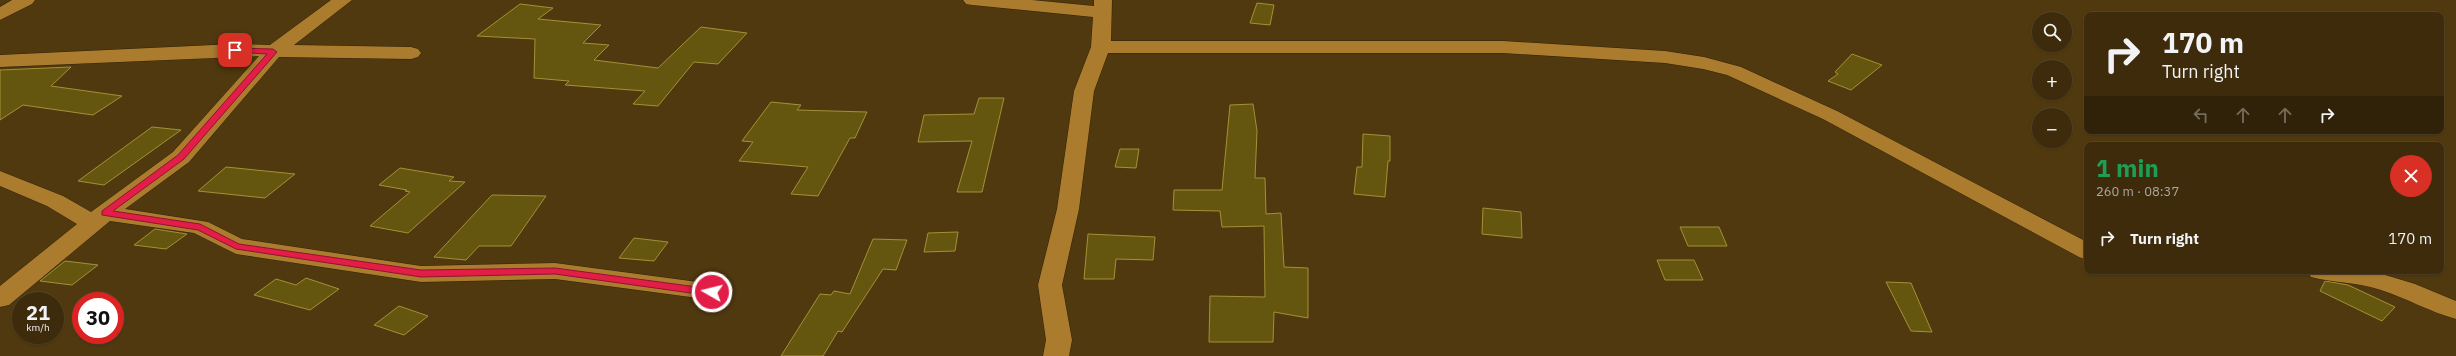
<!DOCTYPE html>
<meta charset="utf-8">
<style>
:root{--surface:#3d2b0b;--page:#443314;--text:#f1f3f6;--muted:#ada79d;--line:#56472c}
body{margin:0;font-family:"IBM Plex Sans",sans-serif;background:var(--page);color:var(--text);height:100vh;display:flex;flex-direction:column;font-size:15px;white-space:nowrap}
*{box-sizing:border-box;margin:0}
p{font-size:13px;color:var(--muted)}
.icon{flex:none;width:22px;height:22px;fill:none;stroke:currentColor;stroke-width:2;stroke-linecap:round;stroke-linejoin:round}
.map{position:relative;flex:1;overflow:hidden}
.side{position:absolute;left:2084px;top:142px;width:360px;height:132px;display:flex;flex-direction:column;background:var(--surface);border-radius:8px;box-shadow:0 1px 3px #0004,0 0 0 1px var(--line)}
.side>*{flex:none}
.hud{position:absolute;left:2084px;top:12px;width:360px;height:122px;border-radius:8px;box-shadow:0 1px 3px #0004,0 0 0 1px var(--line);background:#3d2b0b;color:var(--text);overflow:hidden}
.buttons{position:absolute;left:2032px;top:12px;display:grid;gap:8px}
.buttons a{display:grid;place-items:center;width:40px;height:40px;border-radius:50%;background:var(--surface);box-shadow:0 1px 3px #0004,0 0 0 1px var(--line);font-size:20px}
.speed{position:absolute;left:12px;top:292px;display:flex;gap:8px;font-size:20px;font-weight:700;text-align:center}
.speed>*{display:grid;place-content:center;width:52px;height:52px;border-radius:50%;background:var(--surface);box-shadow:0 1px 3px #0004,0 0 0 1px var(--line);line-height:1}
.speed small{font-size:10px;font-weight:400}
.speed .limit{border:6px solid #d22;background:#fff;color:#111}
.pin{position:absolute;display:grid;place-items:center;width:34px;height:34px;color:#fff;margin:-17px;border-radius:8px;box-shadow:0 2px 6px #0006}
.me{position:absolute;width:44px;margin:-22px;rotate:278deg;stroke-linejoin:round;filter:drop-shadow(0 0 3px #0008)}
.turn{display:flex;align-items:center;gap:14px;height:84px;padding:0 12px;font-size:18px}
.turn .icon{width:52px;height:52px;stroke-width:2.5}
.turn b{display:block;font-size:28px;line-height:34px}
.lanes{display:flex;align-items:center;height:38px;padding:0 12px;background:#0003;justify-content:center;gap:20px;direction:ltr}
.lanes .off{opacity:.35}
.round{display:grid;place-items:center;flex:none;width:42px;height:42px;border-radius:21px;background:var(--page)}
.headline{display:flex;align-items:center;justify-content:space-between;height:68px;padding:0 12px}
h1{font-size:24px;font-weight:700;line-height:30px;color:#1e9e55}
ul{padding:0;list-style:none}
li{display:flex;align-items:center;gap:12px;height:56px;padding:0 12px}
li div{flex:1}
li b{display:block;font-size:15px}
li em{font-style:normal}
.map>svg:first-child{display:block}
.building{fill:#65560f;stroke:#a49038}
.lines{fill:none;stroke-linecap:round;stroke-linejoin:round}
.minor-casing{stroke:#312209;stroke-width:1}
.minor{fill:#ab7c2e;fill-rule:evenodd}
.route{fill:#e11d48;stroke:#92132f}
</style>
<div class="map">
<svg width="2456" height="356" viewBox="0 0 2456 356">
<rect width="100%" height="100%" fill="#51390f"/>
<path class="building" d="M1257,3L1274,5L1270,25L1250,23Z
M520,4L553,8L538,19L601,25L583,43L609,45L594,60L658,68L701,27L747,33L718,64L694,62L658,106L633,104L645,91L565,85L569,81L534,78L535,39L477,36Z
M1852,54L1882,65L1851,90L1828,81L1838,74L1835,72Z
M71,67L51,86L122,96L93,115L23,105L0,120V70Z
M979,98H1004L982,192H957L972,141L918,142L924,115L974,114Z
M771,102L801,105L797,110L867,112L855,138H850L818,196L791,194L808,167L739,161L753,142L742,141Z
M1253,104L1257,131L1255,178H1265L1266,214L1281,213L1284,267L1308,268V318L1274,312L1273,342H1209L1210,296L1265,297L1264,226L1222,227L1220,211L1173,210L1174,190H1222L1230,105Z
M152,127L181,130L104,185L78,181Z
M1363,134L1390,136V161H1388L1385,197L1354,194L1357,167H1362Z
M1120,149H1139L1136,168L1115,167Z
M226,167L295,174L265,198L198,191Z
M400,168L454,177L449,181L465,182L408,233L370,226L410,192L405,191L407,190L379,185Z
M492,195L546,196L511,246H479L466,260L434,257Z
M1483,208L1521,212L1522,238L1482,234Z
M1680,227H1719L1727,246H1688Z
M155,229L187,234L166,249L134,245Z
M958,232L955,251L924,252L928,233Z
M1088,234L1155,237L1153,260L1116,259L1114,279H1084Z
M634,238L668,242L654,261L619,258Z
M873,239L907,240L896,270L883,269L842,332L838,331L823,356H781L820,294L831,295L834,291L850,294Z
M1657,260H1694L1703,280H1665Z
M65,261L98,265L72,285L40,281Z
M306,278L339,289L310,310L254,295L276,279L296,285Z
M2325,281L2348,285L2395,307L2382,321L2320,291Z
M1886,282L1911,283L1932,332L1911,331Z
M399,306L428,316L404,335L374,325Z"/>
<g class="lines">
<g class="minor-casing">
<path id="minor" d="M12,0H35L32,4L0,20V7Z
M331,0H352L294,45L411,47L418,49L421,53L418,57L411,59L279,57L189,162L125,209L208,222L242,239L421,266L555,263L713,284L722,286L725,292L722,298L713,300L555,279L421,282L236,254L194,233L110,221L9,305L0,307V286L77,224L47,206L0,186V171L63,196L91,212L173,152L259,56L0,67V55L235,44L270,45Z
M963,0H1032L1094,6V0H1112L1111,41H1503L1665,51L1704,57L1741,67L1837,111L2087,242V260L2079,257L1823,119L1727,75L1703,69L1665,63L1503,53H1108L1094,91L1079,209L1062,285L1072,340L1069,356H1043L1046,340L1038,285L1057,209L1074,91L1091,47L1093,17L972,5L966,4Z
M2307,271H2372L2415,284L2456,301V319C2430,312 2406,298 2381,290C2358,282 2334,283 2311,277Z"/>
</g>
<use href="#minor" class="minor"/>
</g>
<path class="route" d="M232,48L273,49L277,52L184,159L113,211L200,224L239,244L421,270L555,268L712,289L718,292L712,296L555,274L421,277L236,249L198,230L102,215V211L178,155L267,54L235,52H232Z"/>
</svg>
<div class="buttons">
<a><svg class="icon" aria-label="search" viewBox="0 0 24 24"><circle cx="10" cy="10" r="6"/><path d="M15 15l6 6"/></svg></a>
<a>+</a>
<a>−</a>
</div>
<div class="speed"><div>21<small>km/h</small></div><div class="limit">30</div></div>
<div class="pin" style="left:235px;top:50px;background:#d93025"><svg class="icon" aria-label="arrive" viewBox="0 0 24 24"><path d="M6 21V4h12l-3 4 3 4H6"/></svg></div>
<svg class="me" style="left:712px;top:292px" viewBox="-20 -20 40 40"><circle r="17" fill="#e11d48" stroke="#fff" stroke-width="3"/><path d="M0-11L8 9 0 5-8 9z" fill="#fff"/></svg>
<div class="hud">
<div class="turn"><svg class="icon" aria-label="right" viewBox="0 0 24 24"><path d="M7 20v-9h11M14 6l5 5-5 5"/></svg><div><b>170 m</b>Turn right</div></div>
<div class="lanes"><svg class="icon off" aria-label="left" viewBox="0 0 24 24"><path d="M17 20v-9H6M10 6l-5 5 5 5"/></svg><svg class="icon off" aria-label="ahead" viewBox="0 0 24 24"><path d="M12 20V5M6 11l6-6 6 6"/></svg><svg class="icon off" aria-label="ahead" viewBox="0 0 24 24"><path d="M12 20V5M6 11l6-6 6 6"/></svg><svg class="icon" aria-label="right" viewBox="0 0 24 24"><path d="M7 20v-9h11M14 6l5 5-5 5"/></svg></div>
</div>
<section class="side">
<div class="headline"><div><h1>1 min</h1><p>260 m · 08:37</p></div><a class="round" style="background:#d93025;color:#fff"><svg class="icon" aria-label="close" viewBox="0 0 24 24"><path d="M6 6l12 12M18 6L6 18"/></svg></a></div>
<ul>
<li><svg class="icon" aria-label="right" viewBox="0 0 24 24"><path d="M7 20v-9h11M14 6l5 5-5 5"/></svg><div><b>Turn right</b></div><em>170 m</em></li>
</ul>
</section>
</div>
